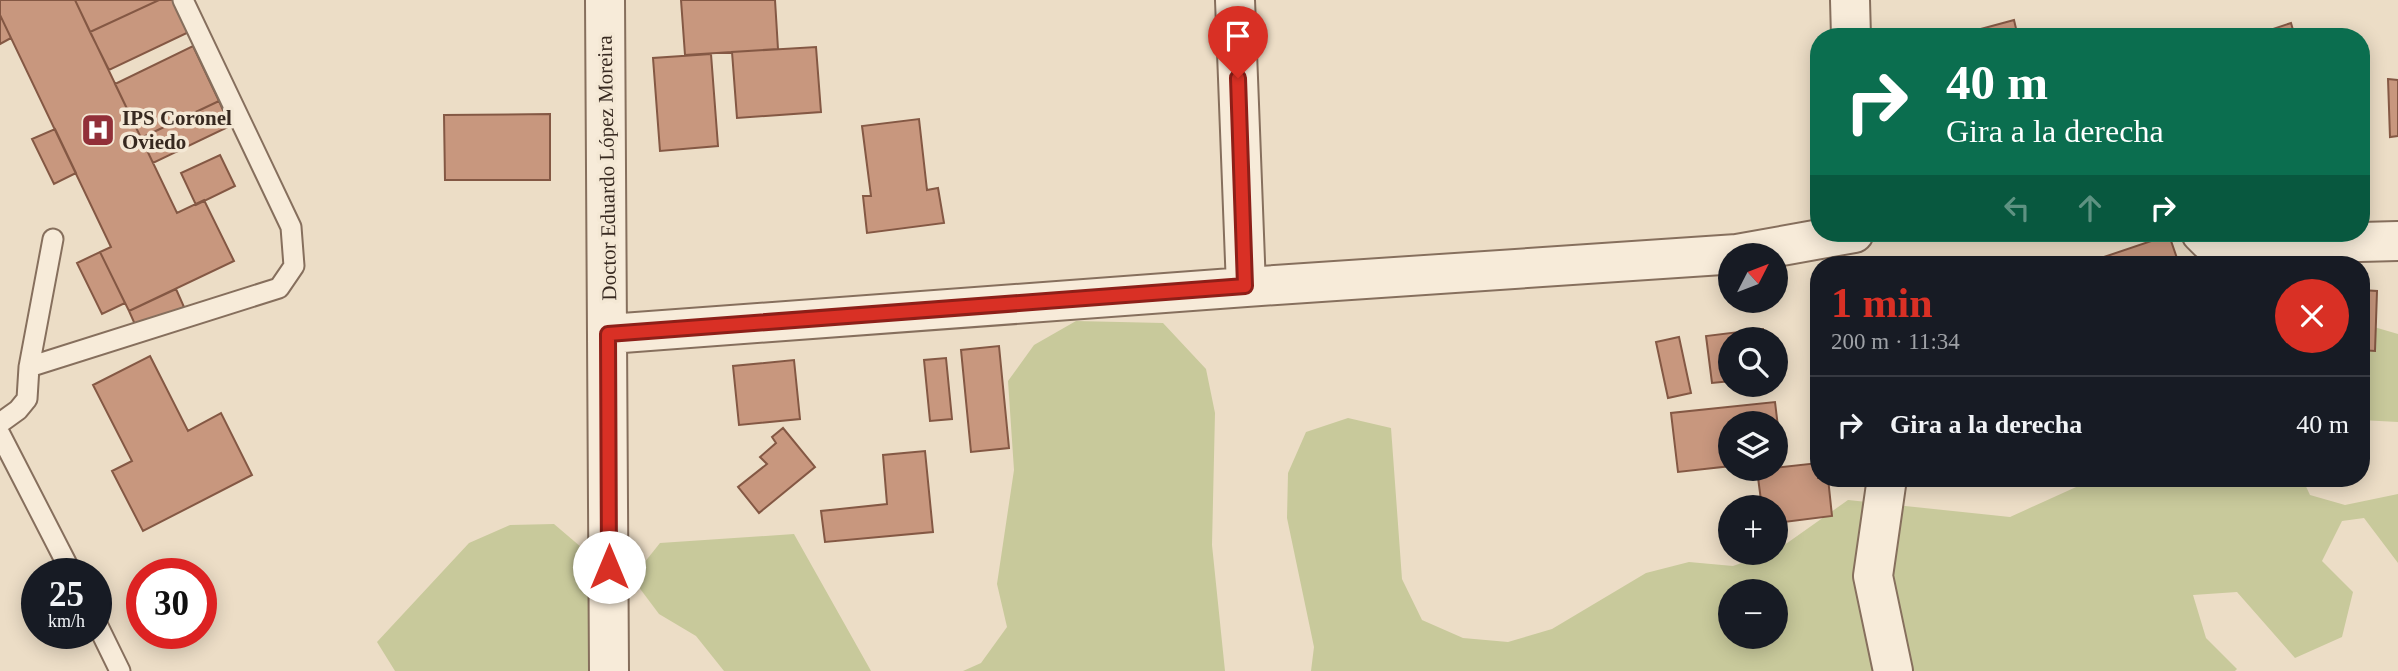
<!DOCTYPE html>
<html lang="es">
<meta charset="utf-8">
<style>
:root{--surface:#171b24;--page:#242831;--text:#f1f3f6;--muted:#9ea1a6;--line:#363941;--accent:#d93025}
body{margin:0;font-family:Georgia,serif;background:var(--page);color:var(--text);height:100vh;display:flex;flex-direction:column;font-size:26px;white-space:nowrap}
*{box-sizing:border-box;margin:0}
p{font-size:23px;color:var(--muted)}
.icon{flex:none;width:38px;height:38px;fill:none;stroke:currentColor;stroke-width:2;stroke-linecap:round;stroke-linejoin:round}
.map{position:relative;flex:1;overflow:hidden}
.side{position:absolute;left:1810px;top:256px;width:560px;height:231px;display:flex;flex-direction:column;background:var(--surface);border-radius:28px;box-shadow:0 4px 18px #0003}
.side>*{flex:none}
.hud{position:absolute;left:1810px;top:28px;width:560px;height:214px;border-radius:28px;box-shadow:0 4px 18px #0003;background:#0b6e4f;color:#fff;overflow:hidden}
.needle{width:46px;rotate:48deg}
.controls{position:absolute;left:1718px;top:243px;display:grid;gap:14px}
.controls a{display:grid;place-items:center;width:70px;height:70px;border-radius:50%;background:var(--surface);box-shadow:0 4px 18px #0003;font-size:35px}
.speed{position:absolute;left:21px;top:558px;display:flex;gap:14px;font-size:35px;font-weight:700;text-align:center}
.speed>*{display:grid;place-content:center;width:91px;height:91px;border-radius:50%;background:var(--surface);box-shadow:0 4px 18px #0003;line-height:1}
.speed small{font-size:18px;font-weight:400}
.speed .limit{border:10px solid #d22;background:#fff;color:#111}
.pin{position:absolute;display:grid;place-items:center;width:60px;height:60px;color:#fff;margin:-72px -30px;border-radius:50% 50% 50% 0;rotate:-45deg;box-shadow:0 0 7px #0007}
.pin .icon{rotate:45deg}
.me{position:absolute;width:77px;margin:-38px;rotate:0deg;stroke-linejoin:round;filter:drop-shadow(0 0 5px #0008)}
.turn{display:flex;align-items:center;gap:24px;height:147px;padding:0 21px;font-size:32px}
.turn .icon{width:91px;height:91px;stroke-width:2.5}
.turn b{display:block;font-size:49px;line-height:60px}
.lanes{display:flex;align-items:center;height:66px;padding:0 21px;background:#0003;justify-content:center;gap:35px;direction:ltr}
.lanes .off{opacity:.35}
.round{display:grid;place-items:center;flex:none;width:74px;height:74px;border-radius:37px;background:var(--page)}
.overview{display:flex;align-items:center;justify-content:space-between;height:119px;padding:0 21px}
h1{font-size:42px;font-weight:800;line-height:52px;color:var(--accent)}
ul{padding:0;list-style:none}
li{display:flex;align-items:center;gap:21px;height:98px;padding:0 21px;border-top:2px solid var(--line)}
li div{flex:1}
li b{display:block;font-size:26px}
li em{font-style:normal}
.map>svg:first-child{display:block}
.green{fill:#c8c99b;fill-rule:evenodd}
.building{fill:#c8977e;stroke:#845844;stroke-width:2}
.lines{fill:none;stroke-linecap:round;stroke-linejoin:round}
.service-casing{stroke:#866f5d;stroke-width:23}
.minor-casing{stroke:#866f5d;stroke-width:42}
.service{stroke:#f7ebd9;stroke-width:19}
.minor{stroke:#f7ebd9;stroke-width:38}
.route-casing{stroke:#8d1f18;stroke-width:18}
.route{stroke:#d93025;stroke-width:12}
.labels{text-anchor:middle;dominant-baseline:central;stroke-width:7;stroke-linejoin:round;paint-order:stroke}
.poi-label{font-size:21px;font-weight:bold;fill:#372920;stroke:#f4e8d5;text-anchor:start}
.street-label{font-size:21px;fill:#372920;stroke:#f4e8d5}
</style>
<div class="map">
<svg width="2398" height="671" viewBox="0 0 2398 671">
<rect width="100%" height="100%" fill="#ecddc6"/>
<path class="green" d="M1076,321L1163,323L1206,369L1215,413L1212,545L1225,671H963L981,663L1007,627L997,584L1014,470L1008,381L1034,345Z
M2374,327L2398,334V422L2361,420V338Z
M1348,418L1391,428L1402,579L1422,620L1463,638L1508,642L1552,629L1646,573L1689,562L1733,566L1770,553H1776V551L1848,500L2010,517L2096,478H2302L2310,495L2345,505L2398,494V563L2364,518L2342,521L2322,561L2353,592L2342,637L2295,658L2237,592L2193,595L2206,638L2237,669L2235,671H1311L1314,647L1287,518L1288,473L1306,432ZM1731,592H1776V637H1731Z
M554,524L588,553L593,643L601,671H395L377,642L469,543L510,525Z
M794,534L871,671H724L696,636L659,614L632,578L660,543Z"/>
<path class="building" d="M0,0H75L177,213L204,200L234,261L129,311L100,252L111,247L0,15Z
M75,0H159L90,32Z
M159,0H176L191,31L109,70L90,32Z
M681,0H775L778,49L685,55Z
M0,15L11,38L0,44Z
M2014,20L2018,37H1951Z
M2291,23L2295,37H2249Z
M193,46L219,101L141,138L115,84Z
M816,47L821,112L737,118L732,52Z
M711,54L718,146L660,151L653,58Z
M2388,79L2398,80V136L2390,137Z
M219,101L230,126L153,163L141,138Z
M550,114V180H445L444,115Z
M919,119L927,190L938,188L944,223L867,233L863,196H871L862,126Z
M55,129L76,173L54,184L32,139Z
M220,155L235,186L196,205L181,173Z
M2169,235L2179,264H2099L2098,259Z
M100,252L125,303L102,314L77,263Z
M176,289L184,307L137,329L129,311Z
M2361,290L2377,291L2375,351L2361,350Z
M1763,329L1764,340H1731V381L1712,383L1706,336Z
M1679,337L1691,393L1668,398L1656,342Z
M999,346L1009,448L971,452L961,350Z
M150,356L188,431L221,413L252,475L143,531L112,471L132,461L93,385Z
M946,358L952,419L930,421L924,360Z
M794,360L800,419L739,425L733,366Z
M1775,402L1782,460L1776,461V424H1731V466L1678,472L1671,413Z
M783,428L815,467L759,513L738,487L767,464L760,457L776,443L772,437Z
M925,451L933,532L825,542L821,511L887,504L883,455Z
M1818,463V478H1828L1832,516L1776,523V508H1762L1757,470Z"/>
<g class="lines">
<g class="service-casing">
<path id="service" d="M29,367L279,288L294,266L291,227L183,0
M0,423L18,410L27,399L29,367L53,239
M0,434L72,574
M96,622L120,671"/>
</g>
<g class="minor-casing">
<path id="minor" d="M605,0L609,671
M1235,0L1246,287
M1850,0L1851,37
M2201,233L2209,241L2254,245L2398,241
M609,334L1246,287L1737,254L1854,233
M1887,478L1873,576L1893,671"/>
</g>
<use href="#service" class="service"/>
<use href="#minor" class="minor"/>
</g>
<g class="lines">
<g class="route-casing">
<path id="route" d="M609,567L608,334L1245,286L1238,78"/>
</g>
<use href="#route" class="route"/>
</g>
<defs>
<g id="hospital-square" transform="scale(1.75)"><rect x="-9" y="-9" width="18" height="18" rx="4" fill="#923039" stroke="#f4e8d5"/><path d="M-5-5h3v3.5h4V-5h3V5h-3V1.5h-4V5h-3Z" fill="#fff"/></g>
</defs>
<g fill-rule="evenodd">
<use href="#hospital-square" x="98" y="130"/>
</g>
<g class="labels">
<g class="poi-label">
<text x="122" y="118">IPS Coronel<tspan x="122" dy="24">Oviedo</tspan></text>
</g>
<g class="street-label">
<text transform="translate(607 168) rotate(-91)">Doctor Eduardo López Moreira</text>
</g>
</g>
</svg>
<div class="controls">
<a><svg class="needle" viewBox="-14 -14 28 28"><path d="M0-13l5 13h-10z" fill="#e53935"/><path d="M0 13l5-13h-10z" fill="#9ea1a6"/></svg></a>
<a><svg class="icon" aria-label="search" viewBox="0 0 24 24"><circle cx="10" cy="10" r="6"/><path d="M15 15l6 6"/></svg></a>
<a><svg class="icon" aria-label="layers" viewBox="0 0 24 24"><path d="M12 4l9 5-9 5-9-5zM3 14l9 5 9-5"/></svg></a>
<a>+</a>
<a>−</a>
</div>
<div class="speed"><div>25<small>km/h</small></div><div class="limit">30</div></div>
<div class="pin" style="left:1238px;top:78px;background:#d93025"><svg class="icon" aria-label="arrive" viewBox="0 0 24 24"><path d="M6 21V4h12l-3 4 3 4H6"/></svg></div>
<svg class="me" style="left:609px;top:567px" viewBox="-20 -20 40 40"><circle r="19" fill="#fff"/><path d="M0-13L10 11 0 6-10 11z" fill="#d93025"/></svg>
<div class="hud">
<div class="turn"><svg class="icon" aria-label="right" viewBox="0 0 24 24"><path d="M7 20v-9h11M14 6l5 5-5 5"/></svg><div><b>40 m</b>Gira a la derecha</div></div>
<div class="lanes"><svg class="icon off" aria-label="left" viewBox="0 0 24 24"><path d="M17 20v-9H6M10 6l-5 5 5 5"/></svg><svg class="icon off" aria-label="ahead" viewBox="0 0 24 24"><path d="M12 20V5M6 11l6-6 6 6"/></svg><svg class="icon" aria-label="right" viewBox="0 0 24 24"><path d="M7 20v-9h11M14 6l5 5-5 5"/></svg></div>
</div>
<section class="side">
<div class="overview"><div><h1>1 min</h1><p>200 m · 11:34</p></div><a class="round" style="background:#d93025;color:#fff"><svg class="icon" aria-label="close" viewBox="0 0 24 24"><path d="M6 6l12 12M18 6L6 18"/></svg></a></div>
<ul>
<li><svg class="icon" aria-label="right" viewBox="0 0 24 24"><path d="M7 20v-9h11M14 6l5 5-5 5"/></svg><div><b>Gira a la derecha</b></div><em>40 m</em></li>
</ul>
</section>
</div>
